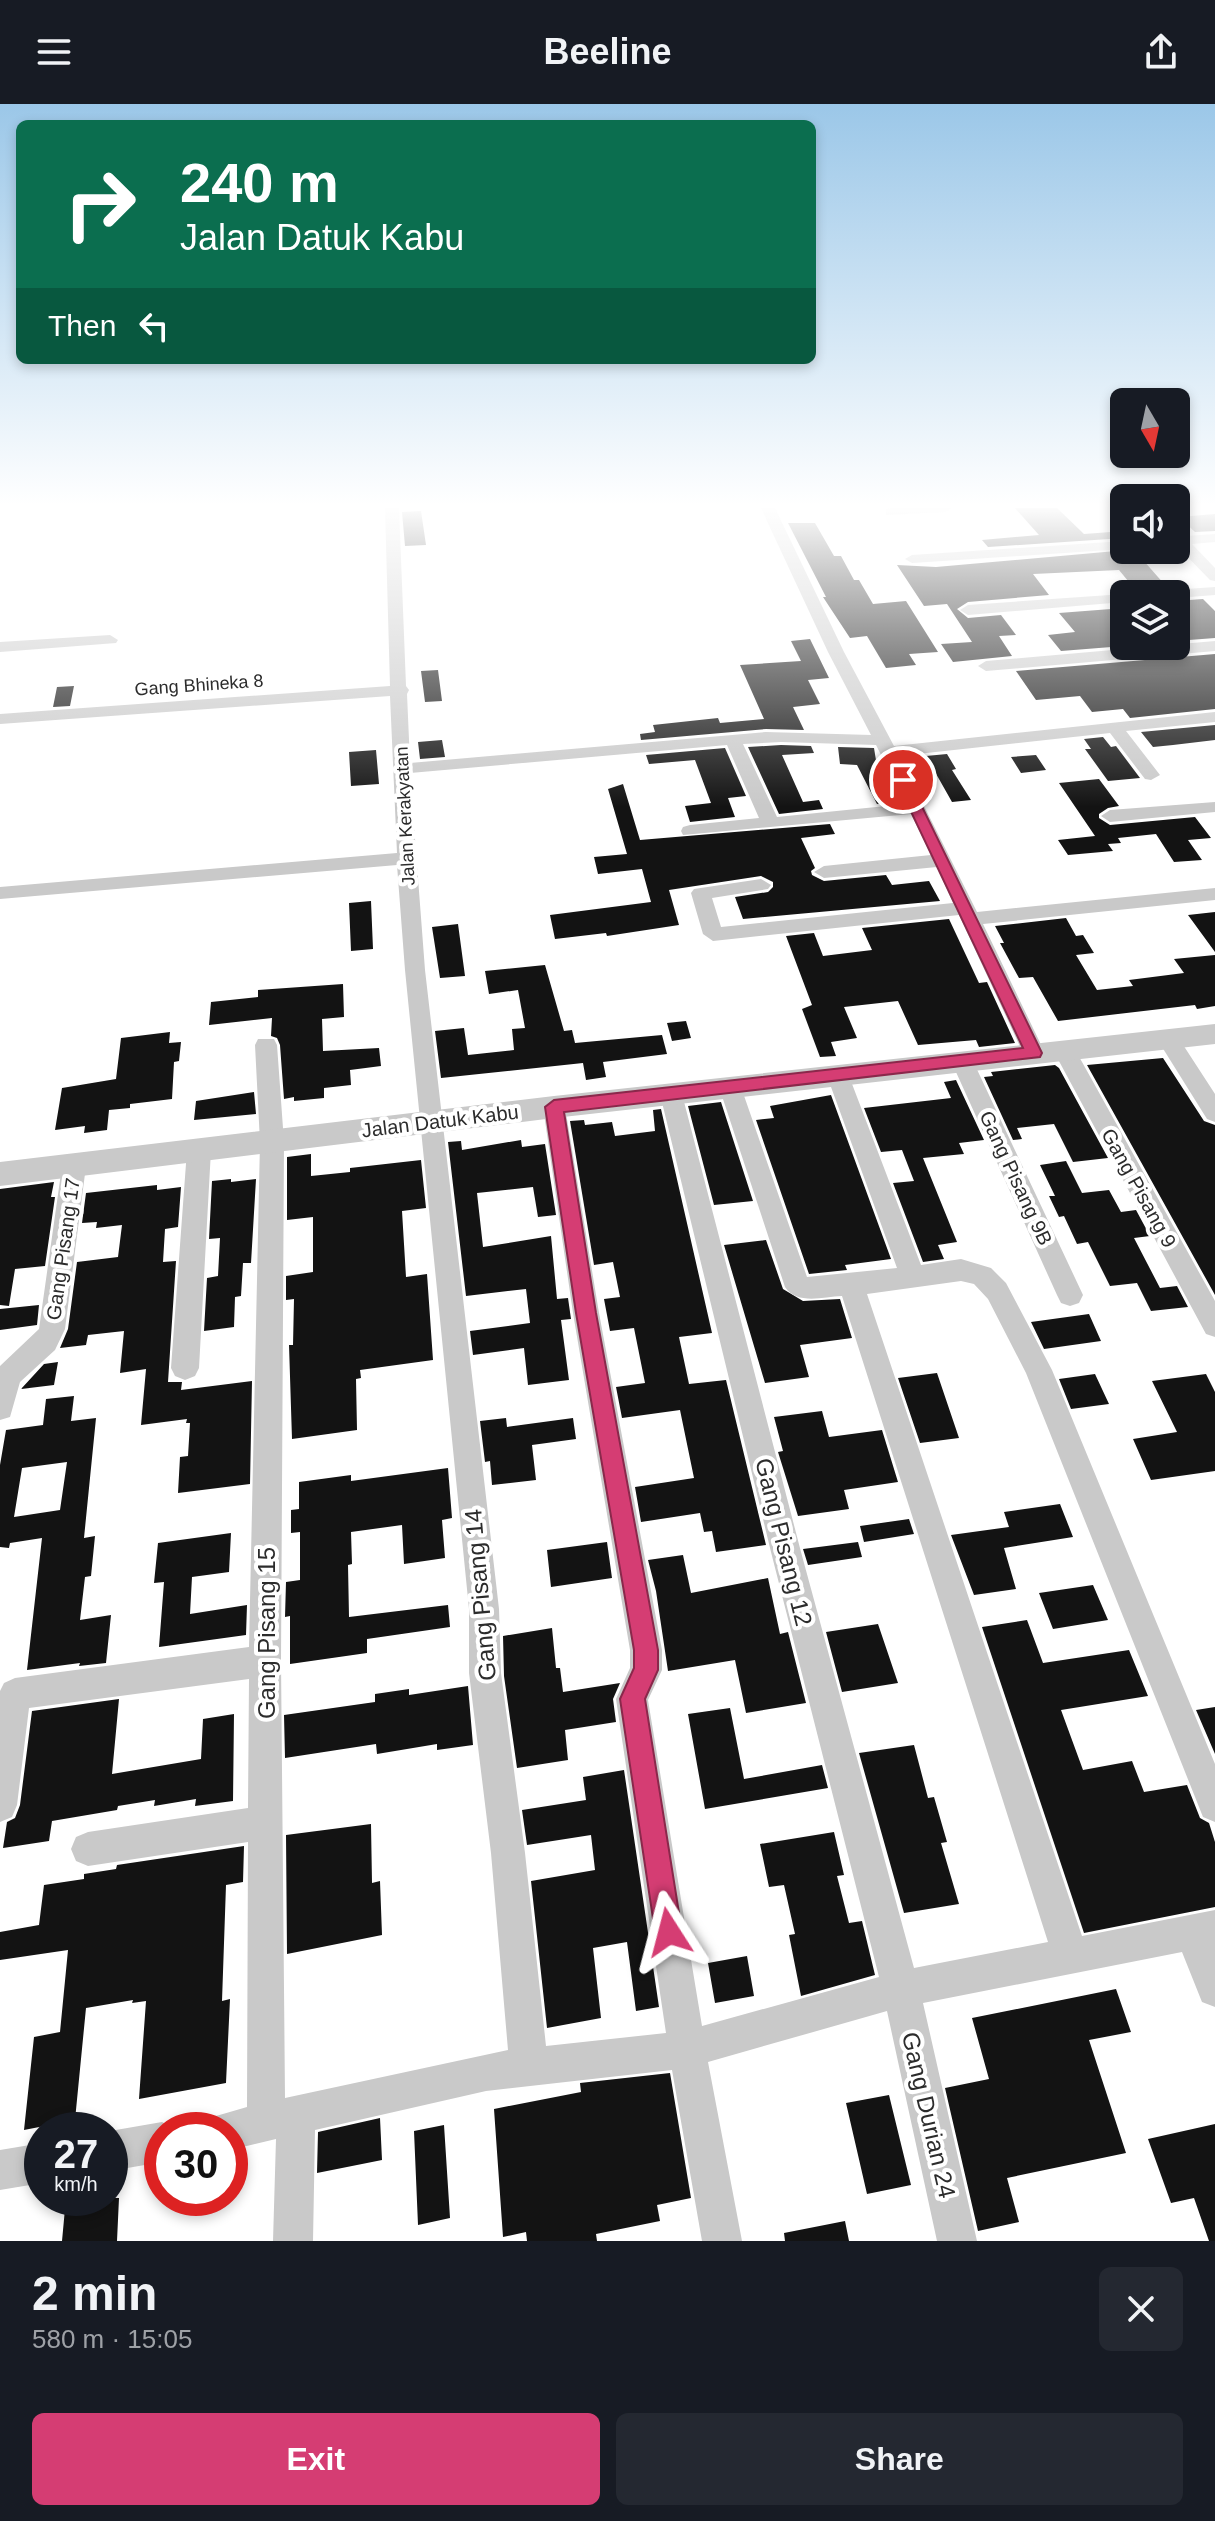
<!DOCTYPE html>
<meta charset="utf-8">
<style>
:root{--surface:#171b24;--page:#242831;--text:#f1f3f6;--muted:#9ea1a6;--accent:#d53d73}
body{margin:0;font-family:Helvetica,sans-serif;background:var(--page);color:var(--text);height:100vh;display:flex;flex-direction:column;font-size:30px;white-space:nowrap}
*{box-sizing:border-box;margin:0}
p{font-size:26px;color:var(--muted)}
.icon{flex:none;width:44px;height:44px;fill:none;stroke:currentColor;stroke-width:2;stroke-linecap:round;stroke-linejoin:round}
.map{position:relative;height:2137px;overflow:hidden}
.panel{display:flex;flex-direction:column;background:var(--surface);flex:1}
.panel>*{flex:none}
.hud{position:absolute;left:16px;top:16px;width:800px;height:244px;border-radius:12px;box-shadow:0 4px 12px #0003;background:#0b6e4f;color:#fff;overflow:hidden}
.needle{width:52px;rotate:171deg}
.buttons{position:absolute;left:1110px;top:284px;display:grid;gap:16px}
.buttons a{display:grid;place-items:center;width:80px;height:80px;border-radius:12px;background:var(--surface);box-shadow:0 4px 12px #0003;font-size:40px}
.speed{position:absolute;left:24px;top:2008px;display:flex;gap:16px;font-size:40px;font-weight:700;text-align:center}
.speed>*{display:grid;place-content:center;width:104px;height:104px;border-radius:50%;background:var(--surface);box-shadow:0 4px 12px #0003;line-height:1}
.speed small{font-size:20px;font-weight:400}
.speed .limit{border:12px solid #d22;background:#fff;color:#111}
.pin{position:absolute;display:grid;place-items:center;width:68px;height:68px;color:#fff;margin:-34px;border:4px solid #fff;border-radius:50%;box-shadow:0 2px 8px #0007}
.me{position:absolute;width:88px;margin:-44px;rotate:351deg;stroke-linejoin:round;filter:drop-shadow(0 0 6px #0008)}
.turn{display:flex;align-items:center;gap:28px;height:168px;padding:0 32px;font-size:36px}
.turn .icon{width:104px;height:104px;stroke-width:2.5}
.turn b{display:block;font-size:56px;line-height:68px}
.then{display:flex;align-items:center;height:76px;padding:0 32px;background:#0003;gap:16px;font-size:30px}
.round{display:grid;place-items:center;flex:none;width:84px;height:84px;border-radius:12px;background:var(--page)}
.head{display:flex;align-items:center;justify-content:space-between;height:136px;padding:0 32px}
h1{font-size:48px;font-weight:600;line-height:60px}
.button{display:flex;gap:16px;margin-top:auto;padding:16px 32px}
.button a{flex:1;height:92px;border-radius:12px;background:var(--accent);color:#fff;font-size:32px;font-weight:600;line-height:92px;text-align:center}
.button a+a{background:var(--page);color:var(--text)}
header{display:flex;justify-content:space-between;align-items:center;height:104px;padding:0 32px;background:var(--surface);font-size:36px;font-weight:600}
.map>svg:first-child{display:block}
.building{fill:#131313;fill-rule:evenodd}
.lines{fill:none;stroke-linecap:round;stroke-linejoin:round}
.minor{fill:#c9c9c9;fill-rule:evenodd}
.tertiary{fill:#c9c9c9;fill-rule:evenodd}
.route{fill:#d53d73;stroke:#8a284b;stroke-width:2}
.labels{text-anchor:middle;dominant-baseline:central;stroke-width:8;stroke-linejoin:round;paint-order:stroke}
.far-street-label{font-size:18px;fill:#2c2c2c;stroke:#fff}
.street-label{font-size:20px;fill:#2c2c2c;stroke:#fff}
.near-street-label{font-size:24px;fill:#2c2c2c;stroke:#fff}
</style>
<header><svg class="icon" aria-label="menu" viewBox="0 0 24 24"><path d="M4 6h16M4 12h16M4 18h16"/></svg>Beeline<svg class="icon" aria-label="share" viewBox="0 0 24 24"><path d="M12 15V3M7 8l5-5 5 5M5 13v7h14v-7"/></svg></header>
<div class="map">
<svg width="1215" height="2137" viewBox="0 0 1215 2137">
<rect width="100%" height="100%" fill="#fff"/>
<path class="building" d="M1015,404H1057L1084,430L1124,427V434L988,443L982,436L1039,431Z
M421,407L426,441L405,442L402,408Z
M1215,410V427L1195,428L1179,413Z
M788,419H815L834,452H841L854,476H859L873,500L906,497L938,548L909,550L916,561L886,564L867,532L850,534L823,493H826Z
M1127,446L1136,448L1165,481L1133,483L1119,466L1033,470L1049,491L968,498L957,505L968,514L1001,511L1016,531L999,532L1012,552L953,558L941,540L972,538L947,500L924,502L897,461L936,463Z
M1203,495L1215,507V534L1176,537V497Z
M1124,504V542L1061,547L1048,531L1075,528L1059,509Z
M810,535L829,574L808,576L820,600L793,603L804,626L766,625L641,636L640,630L655,628L653,621L718,614L720,619L764,615L740,561L801,557L791,537Z
M1215,550V605L1130,614L1123,605L1092,608L1080,592L1036,596L1016,567Z
M438,566L442,597L425,598L421,567Z
M74,582L70,602L53,603L57,583Z
M1215,621V636L1173,641L1153,643L1141,628Z
M1103,633L1111,643L1116,642L1140,674L1108,677L1085,645H1091L1084,635Z
M442,636L445,653L420,655L418,638Z
M781,641L811,642L814,649L782,651L803,698L819,696L823,705L779,710L748,643Z
M838,643L874,644L883,699L877,700L857,661L840,660Z
M725,644L746,692L728,694L735,713L690,718L685,702L711,699L695,656L649,660L646,651Z
M376,646L379,680L351,682L349,648Z
M947,650L956,665L952,666L971,696L952,698L926,652Z
M1036,651L1046,666L1021,669L1011,653Z
M1099,675L1119,702L1108,704L1099,710V714L1110,721L1195,713L1211,734L1188,736L1202,756L1174,758L1156,730L1118,734L1121,739L1108,740L1113,747L1068,751L1058,736L1095,732L1059,679Z
M623,680L640,736L830,720L835,730L801,734L815,764L811,767L812,771L824,777L886,771L892,781L929,777L940,797L743,815L735,793L768,788L773,783V778L761,772L669,786L679,821L607,832L606,829L555,835L550,811L651,798L642,765L598,770L594,753L627,750L608,685Z
M371,797L373,845L351,847L349,799Z
M1215,808V848L1188,811Z
M1066,814L1076,832L1083,831L1094,849L1076,851L1097,886L1133,882L1129,876L1184,869L1174,855L1215,851V902L1197,905L1195,901L1058,917L1033,873L1019,874L1000,839H1004L995,822Z
M949,815L979,879L987,878L1015,939L979,943L976,936L918,941L898,897L844,903L857,934L831,938L836,952L820,953L802,905L812,901L786,832L814,829L823,852L872,846L862,824Z
M458,820L465,872L440,874L432,823Z
M545,861L564,927L572,926L575,939L662,931L667,950L603,958L606,973L586,976L583,959L441,974L435,927L464,924L468,951L514,946L512,925L525,924L518,886L489,890L485,867Z
M343,880L344,913L322,915L323,947L379,944L381,962L350,966L351,981L324,984V994L294,997V993L284,995L280,941L277,934L271,932L272,914L209,921L211,898L258,893V886Z
M686,917L691,934L672,937L667,919Z
M170,928L169,939L181,938L179,957L174,958L172,995L130,1000V1004L109,1006L107,1026L84,1029L85,1022L55,1026L62,984L116,975L121,934Z
M1163,954L1204,1017L1215,1021V1191L1087,961Z
M1055,961L1059,964L1108,1054L1073,1058L1054,1020L1017,1024L1022,1035L1013,1036L984,973L993,972L991,968Z
M956,976L984,1036L959,1039L964,1050L923,1054L957,1138L938,1141L944,1155L923,1158L893,1079L914,1077L902,1046L881,1048L864,1004L951,994L944,978Z
M254,988L256,1010L194,1016L196,997Z
M831,991L891,1155L845,1161L847,1166L809,1170L756,1016L774,1014L770,1002Z
M721,998L753,1097L714,1101L688,1002Z
M661,1005L712,1229L679,1233L689,1280L726,1276L766,1441L716,1448L712,1427L704,1428L700,1409L641,1418L635,1383L694,1374L680,1306L622,1314L616,1283L645,1279L634,1224L610,1227L604,1195L620,1193L613,1158L594,1161L570,1017L584,1016L585,1021L612,1018L615,1032L655,1027L653,1006Z
M521,1036L522,1043L545,1040L556,1111L538,1113L533,1083L477,1089L483,1143L551,1132L557,1195L568,1194L571,1215L561,1216L569,1276L528,1281L524,1244L473,1251L470,1227L530,1219L526,1185L466,1192L448,1038L461,1037L462,1046Z
M311,1050V1072L350,1068V1064L421,1056L426,1104L402,1107L406,1173L427,1170L433,1256L360,1266L361,1274L356,1275L357,1326L292,1335L289,1241H293L294,1195L286,1196V1172L313,1168V1113L287,1116V1053Z
M1066,1057L1082,1089L1109,1086L1121,1108L1136,1106L1150,1132L1134,1134L1160,1184L1177,1182L1188,1203L1151,1207L1137,1179L1110,1182L1088,1138L1077,1140L1064,1112L1059,1113L1049,1092H1055L1040,1061Z
M231,1075V1078L256,1075L251,1159H243L241,1192L235,1193L234,1223L204,1227L207,1174L218,1172L220,1134L209,1135L212,1077Z
M54,1078L51,1093H55L45,1162L15,1165L9,1202L0,1201V1085Z
M157,1081V1086L181,1083L178,1123L165,1125L163,1158L176,1157L168,1278H182L181,1286L252,1277L250,1380L178,1389L180,1353L188,1352L190,1319H186L187,1315L141,1321L146,1265L120,1269L124,1227L88,1231L86,1241L60,1244L68,1225L77,1158L118,1153L122,1121L96,1124L97,1118L82,1119L86,1089Z
M766,1136L783,1185L803,1197L840,1195L852,1234L800,1241L809,1273L765,1279L724,1141Z
M39,1201L37,1221L0,1226V1205Z
M1089,1210L1101,1237L1044,1245L1031,1218Z
M58,1258L54,1281L21,1285L44,1260Z
M937,1269L959,1334L920,1339L898,1274Z
M1095,1270L1109,1300L1071,1305L1059,1275Z
M1206,1270L1215,1288V1367L1151,1376L1133,1335L1177,1328L1152,1277Z
M74,1292L71,1317L96,1314L84,1434L95,1432L91,1472L85,1473L80,1516L111,1511L106,1559L79,1562L80,1559L27,1566L42,1434L10,1439L9,1444L0,1443V1361L6,1326L43,1321L46,1295ZM67,1358L60,1406L14,1413L22,1364Z
M822,1307L829,1333L882,1326L898,1378L844,1386L849,1405L798,1412L778,1348L783,1347L774,1313Z
M506,1314L507,1323L573,1314L576,1335L532,1341L536,1376L492,1381L490,1357L485,1358L480,1317Z
M448,1364L452,1414L442,1416L445,1454L404,1460L402,1421L351,1428L352,1460L348,1461L349,1513L448,1501L450,1523L367,1535V1549L290,1560V1512L285,1513L286,1478L300,1476V1428L291,1429V1406L299,1405V1378L351,1371V1377Z
M1060,1400L1073,1433L1004,1444L1016,1485L974,1491L951,1431L1009,1423L1004,1408Z
M909,1415L914,1430L864,1438L860,1422Z
M231,1429L229,1468L192,1473L190,1510L247,1501L246,1531L159,1543L164,1478L154,1479L158,1439Z
M607,1438L612,1474L551,1483L547,1446Z
M858,1438L862,1453L808,1461L803,1445Z
M683,1451L691,1489L768,1474L780,1530L788,1528L806,1599L746,1609L735,1556L668,1567L656,1487L648,1456Z
M1093,1481L1108,1516L1053,1525L1039,1489Z
M1027,1516L1043,1559L1129,1546L1148,1592L1061,1606L1083,1666L1132,1657L1144,1688L1187,1681L1200,1714L1209,1719L1215,1738V1803L1084,1829L982,1523Z
M878,1520L898,1579L842,1588L826,1528Z
M552,1524L556,1564H560L563,1588L620,1579L613,1595L616,1618L565,1626L568,1656L517,1664L504,1572L503,1532Z
M468,1582L473,1641L437,1646V1640L377,1650L376,1640L285,1654L284,1611L375,1598V1590L409,1585V1591Z
M119,1595L112,1670L201,1655L203,1615L234,1610L233,1697L195,1702L196,1695L154,1702L155,1696L118,1702L117,1706L52,1717L49,1737L3,1744L7,1718L15,1714L20,1701L32,1607Z
M1215,1603V1650L1196,1606Z
M730,1604L744,1675L822,1661L828,1684L705,1705L688,1610Z
M914,1641L928,1694L934,1693L947,1738L941,1739L959,1800L904,1809L859,1649Z
M624,1666L659,1903L636,1907L627,1838L593,1844L601,1914L547,1924L531,1777L595,1766L591,1731L527,1741L522,1706L586,1696L583,1673Z
M371,1720L372,1779L380,1777L382,1831L287,1850L286,1731Z
M834,1728L844,1771L837,1772L849,1819L862,1817L875,1871L801,1892L789,1831L795,1830L784,1781L769,1783L760,1740Z
M244,1742L243,1778L226,1781L222,1897L230,1895L226,1979L139,1995L146,1897L132,1899L133,1896L86,1904L75,2016L24,2026L34,1933L60,1928L68,1846L0,1856V1828L39,1821L44,1781L84,1775V1770L116,1765L117,1761Z
M747,1852L754,1892L715,1899L708,1859Z
M1116,1885L1131,1928L1089,1936L1126,2049L1007,2074L1019,2118L978,2127L945,1984L989,1975L972,1914Z
M670,1969L691,2094L657,2101L660,2117L596,2130L597,2137H527L526,2128L503,2133L494,2005L581,1988L580,1979Z
M889,1991L911,2081L867,2090L846,1999Z
M380,2014L382,2056L317,2069L318,2028Z
M1215,2020V2137H1209L1194,2094L1171,2099L1148,2035Z
M444,2021L450,2114L418,2121L414,2027Z
M66,2094H119L117,2137H62Z
M845,2117L849,2137H785L784,2129Z"/>
<g class="lines">
<path class="minor" d="M385,404H399L406,582L409,586L407,590L410,659L766,628L871,631L828,548L761,404H775L844,548L894,642L1215,608V618L1126,627L1160,671L1151,676L1145,675L1110,629L899,652L977,808L1215,784V796L983,820L1045,949L1042,955H1026L1023,949L959,811L713,837L703,830L691,789L694,785L761,775L771,781L768,785L712,794L721,823L953,799L937,763L824,774L814,768L824,762L931,751L911,710L683,731L681,727L683,723L690,721L759,714L727,641L410,669L425,866L499,1505L501,1569L525,1749L546,1942L666,1929L616,1595L630,1564V1546L573,1209L543,1003L546,997L554,994L562,997L565,1003L599,1209L662,1546V1566L648,1596L702,1922L879,1873L771,1448L660,990L663,984L671,982L679,984L682,990L801,1448L914,1864L1048,1838L842,1192C822,1193 797,1201 785,1183L719,983L722,977L730,975L738,977L741,983L807,1173L897,1164L827,972L830,966H846L849,972L921,1161L961,1155L991,1164L1006,1179L1052,1266L1215,1660V1718L1203,1713L1026,1269L988,1195L974,1180L961,1177L867,1190L1082,1832L1215,1806V1903L1202,1898L1182,1848L923,1899L977,2137H937L887,1907L708,1958L742,2137H702L672,1966L486,1987L315,2026L313,2137H273L276,2035L230,2046V2026H210L216,2012L247,2003L248,1738L88,1762L76,1757L71,1745L76,1733L88,1728L248,1704L249,1575L29,1604L17,1701L12,1713L0,1718V1587L4,1579L15,1574L249,1543L260,1038L255,941L258,935H274L277,941L284,1038L281,1557L285,1994L508,1946L491,1749L469,1569V1505L405,866L397,761L0,795V783L397,749L390,592L0,620V610L390,582ZM781,638L876,641L906,700L777,713L743,640Z
M891,404H952L945,408L886,411V405Z
M1176,427L1185,432L1215,430V438L1192,440L1215,464V477L1210,476L1176,441Z
M1124,437V445L912,459L905,455L912,451Z
M1215,483V491L1176,494V490H1165L1172,486Z
M1124,490V498L968,511L960,506L968,501Z
M110,531L118,536L116,539L0,548V538Z
M1215,537V547L986,567L978,562L986,557Z
M1215,698V708L1110,718L1101,712L1110,706Z
M1168,927L1176,930L1215,990V1018L1207,1015L1157,935L1160,930Z
M1064,938L1072,940L1215,1197V1233L1206,1230L1053,946L1056,940Z
M962,949L970,951L973,957L1083,1191L1079,1199L1070,1202L1061,1199L1057,1191L951,957L954,951Z
M199,1037L207,1040L211,1046L199,1264L195,1272L185,1276L175,1272L171,1264L187,1046L191,1040Z
M74,1053L82,1055L86,1062L65,1225L55,1246L20,1278L10,1313L0,1316V1262L39,1225L62,1062L66,1055Z
M162,2018L177,2026H162V2058L110,2067V2027Z
M42,2039V2079L0,2086V2046Z"/>
<path class="tertiary" d="M1215,920V940L554,1014L0,1082V1058L554,992Z"/>
</g>
<linearGradient id="sky" x2="0" y2="1"><stop stop-color="#9bc7e8"/><stop offset="0.57" stop-color="#fff"/><stop offset="1" stop-color="#fff" stop-opacity="0"/></linearGradient>
<rect width="1215" height="703" fill="url(#sky)"/>
<path class="route" d="M903,672L909,676L1042,949L1040,953L564,1008L596,1209L658,1546V1566L645,1595L682,1828L678,1838L669,1842L659,1838L655,1828L620,1595L634,1564V1546L576,1209L545,1003L554,996L1023,944L896,676Z"/>
<g class="labels">
<g class="far-street-label">
<text transform="translate(199 581) rotate(-4)">Gang Bhineka 8</text>
<text transform="translate(405 712) rotate(-93)">Jalan Kerakyatan</text>
</g>
<g class="street-label">
<text transform="translate(440 1017) rotate(-7)">Jalan Datuk Kabu</text>
<text transform="translate(1016 1074) rotate(65)">Gang Pisang 9B</text>
<text transform="translate(1139 1084) rotate(61)">Gang Pisang 9</text>
<text transform="translate(63 1145) rotate(-82)">Gang Pisang 17</text>
</g>
<g class="near-street-label">
<text transform="translate(784 1438) rotate(76)">Gang Pisang 12</text>
<text transform="translate(480 1491) rotate(-95)">Gang Pisang 14</text>
<text transform="translate(266 1529) rotate(-90)">Gang Pisang 15</text>
<text transform="translate(929 2011) rotate(77)">Gang Durian 24</text>
</g>
</g>
</svg>
<div class="buttons">
<a><svg class="needle" viewBox="-14 -14 28 28"><path d="M0-13l5 13h-10z" fill="#e53935"/><path d="M0 13l5-13h-10z" fill="#9ea1a6"/></svg></a>
<a><svg class="icon" aria-label="sound" viewBox="0 0 24 24"><path d="M4 9h4l5-4v14l-5-4H4zM17 9q2 3 0 6"/></svg></a>
<a><svg class="icon" aria-label="layers" viewBox="0 0 24 24"><path d="M12 4l9 5-9 5-9-5zM3 14l9 5 9-5"/></svg></a>
</div>
<div class="speed"><div>27<small>km/h</small></div><div class="limit">30</div></div>
<div class="pin" style="left:903px;top:676px;background:#d93025"><svg class="icon" aria-label="arrive" viewBox="0 0 24 24"><path d="M6 21V4h12l-3 4 3 4H6"/></svg></div>
<svg class="me" style="left:669px;top:1828px" viewBox="-20 -20 40 40"><path d="M0-17L14 15 0 8-14 15z" fill="#d53d73" stroke="#fff" stroke-width="4"/></svg>
<div class="hud">
<div class="turn"><svg class="icon" aria-label="right" viewBox="0 0 24 24"><path d="M7 20v-9h11M14 6l5 5-5 5"/></svg><div><b>240 m</b>Jalan Datuk Kabu</div></div>
<div class="then">Then<svg class="icon" aria-label="left" viewBox="0 0 24 24"><path d="M17 20v-9H6M10 6l-5 5 5 5"/></svg></div>
</div>
</div>
<section class="panel">
<div class="head"><div><h1>2 min</h1><p>580 m · 15:05</p></div><a class="round"><svg class="icon" aria-label="close" viewBox="0 0 24 24"><path d="M6 6l12 12M18 6L6 18"/></svg></a></div>
<div class="button"><a>Exit</a><a>Share</a></div>
</section>
